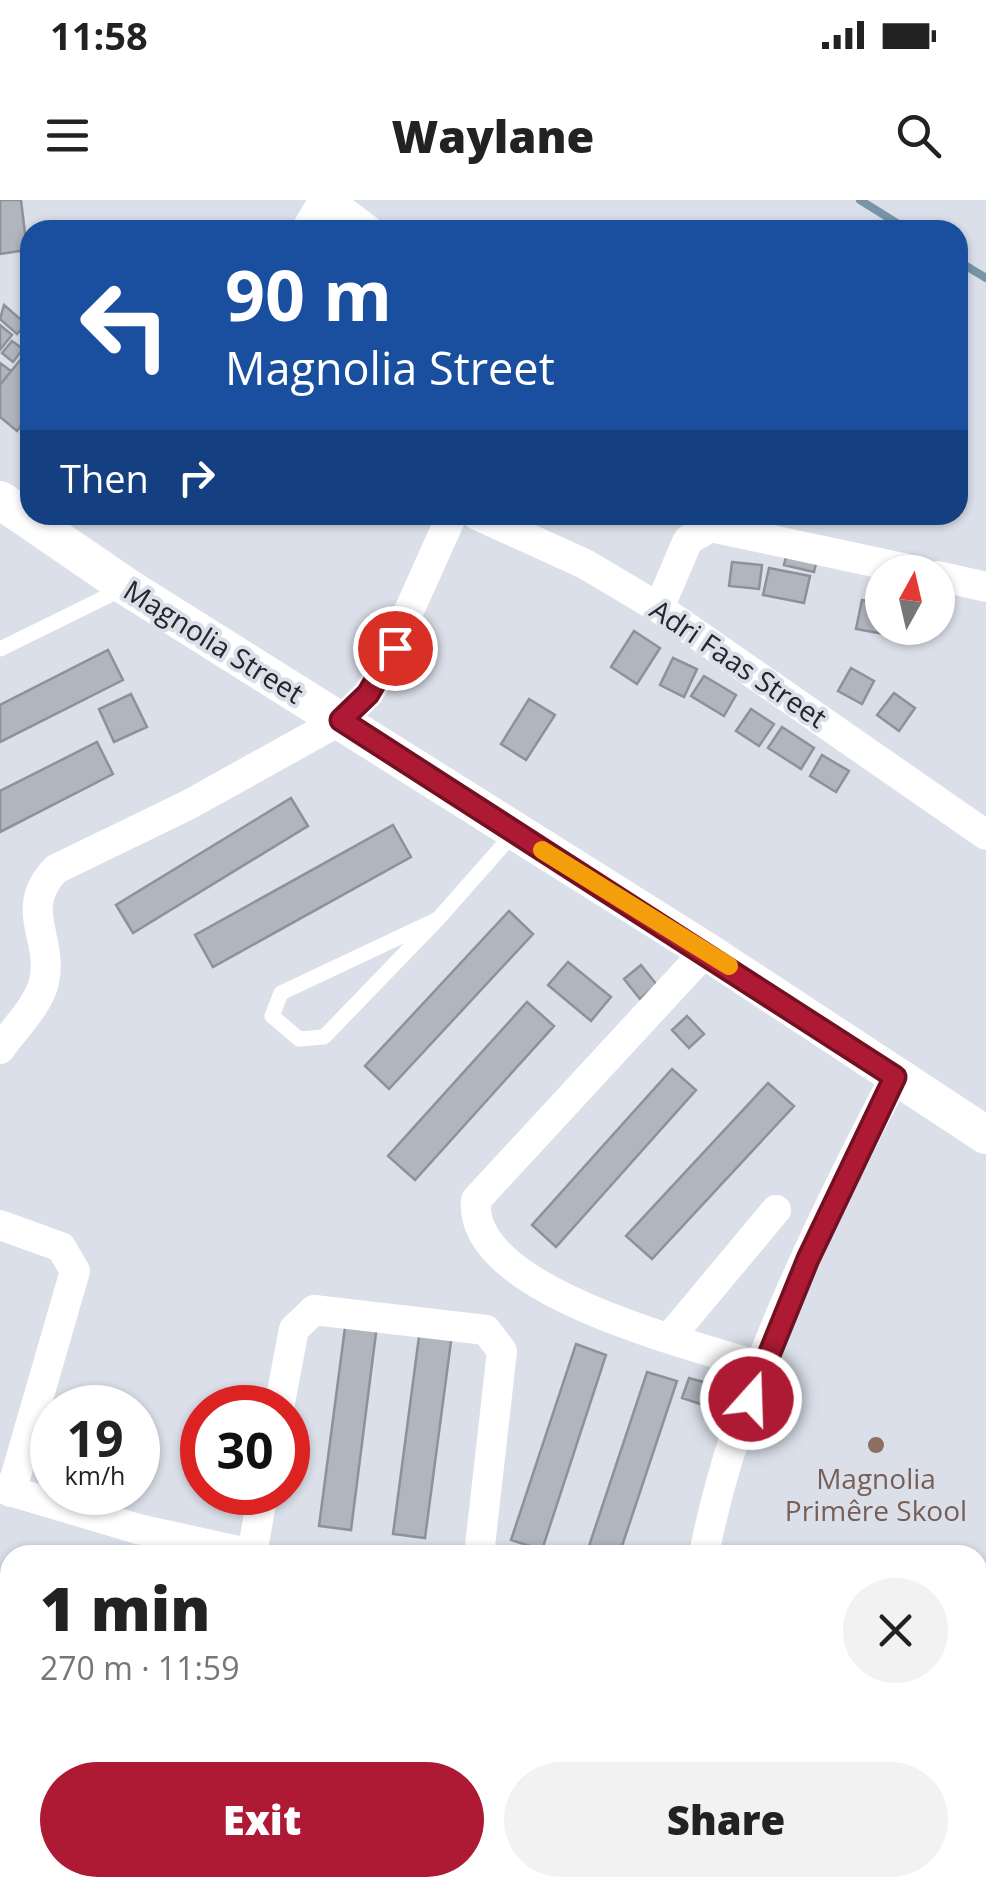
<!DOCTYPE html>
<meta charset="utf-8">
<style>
:root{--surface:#fff;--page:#f2f2f2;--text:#222;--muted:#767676;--accent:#ae1a33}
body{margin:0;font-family:"Open Sans",sans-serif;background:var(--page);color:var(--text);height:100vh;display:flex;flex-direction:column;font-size:38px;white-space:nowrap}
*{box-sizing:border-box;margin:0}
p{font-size:32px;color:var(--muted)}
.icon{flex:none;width:55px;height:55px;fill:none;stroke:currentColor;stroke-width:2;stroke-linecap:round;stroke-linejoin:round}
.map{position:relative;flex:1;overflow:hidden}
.sheet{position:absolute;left:0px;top:1345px;width:988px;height:352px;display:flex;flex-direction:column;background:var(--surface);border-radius:30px 30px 0 0;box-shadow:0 2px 8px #0004}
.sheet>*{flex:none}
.top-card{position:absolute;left:20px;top:20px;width:948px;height:305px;border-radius:30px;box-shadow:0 2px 8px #0004;background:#1a4fa0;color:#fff;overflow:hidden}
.needle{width:65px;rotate:8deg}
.buttons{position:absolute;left:865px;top:355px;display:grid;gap:20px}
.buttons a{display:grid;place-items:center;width:90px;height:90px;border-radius:50%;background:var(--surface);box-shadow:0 2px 8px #0004;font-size:50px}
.speed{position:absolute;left:30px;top:1185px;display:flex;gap:20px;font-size:50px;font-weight:700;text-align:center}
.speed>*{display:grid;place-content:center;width:130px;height:130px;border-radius:50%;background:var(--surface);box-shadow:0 2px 8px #0004;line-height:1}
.speed small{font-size:25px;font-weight:400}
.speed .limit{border:15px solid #d22;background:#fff;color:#111}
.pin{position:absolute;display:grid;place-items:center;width:85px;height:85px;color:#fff;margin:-42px;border:5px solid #fff;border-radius:50%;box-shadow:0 2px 10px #0007}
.me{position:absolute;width:110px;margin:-55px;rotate:20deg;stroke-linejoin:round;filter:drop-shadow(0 0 8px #0008)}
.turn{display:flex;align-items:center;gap:35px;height:210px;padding:0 40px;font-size:45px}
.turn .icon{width:130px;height:130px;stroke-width:2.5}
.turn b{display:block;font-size:70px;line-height:85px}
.then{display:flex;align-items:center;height:95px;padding:0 40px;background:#0003;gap:20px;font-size:38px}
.round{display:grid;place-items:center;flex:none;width:105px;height:105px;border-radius:52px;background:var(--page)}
.summary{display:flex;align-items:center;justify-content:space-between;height:170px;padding:0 40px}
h1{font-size:60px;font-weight:800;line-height:75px}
.button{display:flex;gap:20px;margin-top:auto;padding:20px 40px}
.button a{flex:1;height:115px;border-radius:60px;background:var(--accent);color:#fff;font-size:40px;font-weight:800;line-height:115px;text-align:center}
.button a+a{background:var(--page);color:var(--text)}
.status{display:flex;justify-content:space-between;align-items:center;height:70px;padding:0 50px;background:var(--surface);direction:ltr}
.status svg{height:28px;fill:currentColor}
header{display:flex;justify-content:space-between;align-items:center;height:130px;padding:0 40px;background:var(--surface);font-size:45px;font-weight:800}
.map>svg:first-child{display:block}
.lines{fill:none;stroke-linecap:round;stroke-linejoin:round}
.stream{stroke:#7696a7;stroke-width:8}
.building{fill:#b0b5be;stroke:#8d919a;stroke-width:2.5}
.service{stroke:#fff;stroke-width:15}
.minor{stroke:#fff;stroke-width:30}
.tertiary{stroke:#fff;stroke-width:38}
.route-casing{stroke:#711121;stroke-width:25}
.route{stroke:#ae1a33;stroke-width:18}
.slow{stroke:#f59e0b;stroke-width:18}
.education-dot{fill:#8d6e63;stroke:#dadfe9;stroke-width:4}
.labels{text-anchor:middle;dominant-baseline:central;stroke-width:8;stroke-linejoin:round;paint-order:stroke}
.street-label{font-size:28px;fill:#25262a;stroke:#dadfe9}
.education-label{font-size:28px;fill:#785e54;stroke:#dadfe9}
</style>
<div class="status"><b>11:58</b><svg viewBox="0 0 49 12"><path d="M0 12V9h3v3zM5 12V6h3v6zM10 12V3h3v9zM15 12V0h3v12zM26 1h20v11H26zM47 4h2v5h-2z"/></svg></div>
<header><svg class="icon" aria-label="menu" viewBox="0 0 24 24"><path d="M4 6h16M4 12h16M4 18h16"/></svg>Waylane<svg class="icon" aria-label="search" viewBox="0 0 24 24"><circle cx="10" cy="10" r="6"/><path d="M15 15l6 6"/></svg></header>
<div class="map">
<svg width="986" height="1697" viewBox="0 0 986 1697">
<rect width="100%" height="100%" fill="#dadfe9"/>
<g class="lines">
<path class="stream" d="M860,0L908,30
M958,61L986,78"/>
</g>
<path class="building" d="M0,0H21L27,50L0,54Z
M4,105L26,124L17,134L0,119Z
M0,125L12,135L0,150Z
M12,141L23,149L13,162L2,153Z
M21,159L30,167V214L17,231L0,217V185Z
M0,163L11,171L0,185Z
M857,315H884L883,323L856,320Z
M787,352L817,359L814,372L784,365Z
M732,362L762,365L759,389L729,386Z
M769,368L810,376L804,403L763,395Z
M862,400L882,404L884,434L856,429Z
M634,431L660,448L637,484L611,467Z
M108,450L123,480L0,542V505Z
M673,458L697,469L684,497L660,485Z
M851,468L874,481L862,504L838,491Z
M704,476L736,495L724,516L691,496Z
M894,493L915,508L899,531L877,515Z
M131,494L147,527L114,542L99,509Z
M529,499L555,515L526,560L501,544Z
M751,509L774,524L759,546L736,531Z
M782,527L814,548L801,569L768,548Z
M97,542L113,574L0,632V591Z
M822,555L849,571L836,592L810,576Z
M291,598L308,626L133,733L116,705Z
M393,625L411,657L213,767L195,735Z
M509,711L533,734L389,889L365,866Z
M568,762L611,797L591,821L548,785Z
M641,765L657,785L640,799L624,779Z
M527,802L554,826L415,980L388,956Z
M687,816L704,834L689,848L672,830Z
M672,869L696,890L556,1047L532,1025Z
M768,883L794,906L652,1059L626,1036Z
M346,1120L377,1125L351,1330L319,1326Z
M420,1129L452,1134L425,1338L393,1334Z
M576,1144L606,1155L542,1350L511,1340Z
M647,1172L677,1181L619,1355H586Z
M689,1178L707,1183L700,1204L682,1198Z"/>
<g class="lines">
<path class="service" d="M0,449L122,389
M438,719L324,837L299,839L272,816L281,793L438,719L514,633"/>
<path class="minor" d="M328,0L368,30
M306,30L324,0
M477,315L585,364L659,408L986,635
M938,376L986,387
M659,408L688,340L711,327L921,372
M706,751L476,1000C467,1092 694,1145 762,1167
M0,849C14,829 38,806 44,782C54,738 17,709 56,669L188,605L341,520L368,494L382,471L452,315
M0,1025L61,1047L75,1071L11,1292
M670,1137L776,1010
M279,1208L294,1129L314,1110L486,1130L502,1151L479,1355
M0,1288L138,1329L257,1355
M252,1354L263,1292
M704,1355C734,1195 820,1021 895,877
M747,1688L798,1697
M661,1697L662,1688"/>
<path class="tertiary" d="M0,300L127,387L706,751L986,935"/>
</g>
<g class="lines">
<g class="route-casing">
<path id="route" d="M395,448L368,494L341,520L895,877L808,1059L751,1199"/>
</g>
<use href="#route" class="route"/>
<path class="slow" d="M542,650L729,766"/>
</g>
<circle class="education-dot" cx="876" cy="1245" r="10"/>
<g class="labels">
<g class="street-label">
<text transform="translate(214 441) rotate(32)">Magnolia Street</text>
<text transform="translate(739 463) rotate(34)">Adri Faas Street</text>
</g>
<g class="education-label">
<text x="876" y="1278">Magnolia<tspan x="876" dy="32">Primêre Skool</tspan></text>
</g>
</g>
</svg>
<div class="buttons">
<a><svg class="needle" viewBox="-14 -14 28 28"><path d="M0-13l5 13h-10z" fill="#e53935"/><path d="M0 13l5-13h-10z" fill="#767676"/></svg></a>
</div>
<div class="speed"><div>19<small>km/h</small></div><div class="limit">30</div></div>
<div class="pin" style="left:395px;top:448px;background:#d93025"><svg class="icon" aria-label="arrive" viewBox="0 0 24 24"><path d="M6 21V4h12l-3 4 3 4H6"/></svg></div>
<svg class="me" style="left:751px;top:1199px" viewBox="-20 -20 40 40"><circle r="17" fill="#ae1a33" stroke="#fff" stroke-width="3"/><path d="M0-11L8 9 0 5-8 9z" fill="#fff"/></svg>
<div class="top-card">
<div class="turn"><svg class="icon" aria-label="left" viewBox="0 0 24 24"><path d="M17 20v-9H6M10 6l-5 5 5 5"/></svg><div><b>90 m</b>Magnolia Street</div></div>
<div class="then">Then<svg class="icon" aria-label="right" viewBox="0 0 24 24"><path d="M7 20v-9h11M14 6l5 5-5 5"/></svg></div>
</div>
<section class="sheet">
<div class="summary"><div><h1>1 min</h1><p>270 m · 11:59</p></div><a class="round"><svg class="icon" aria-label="close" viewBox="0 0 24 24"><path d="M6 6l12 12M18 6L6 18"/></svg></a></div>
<div class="button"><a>Exit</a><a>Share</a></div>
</section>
</div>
